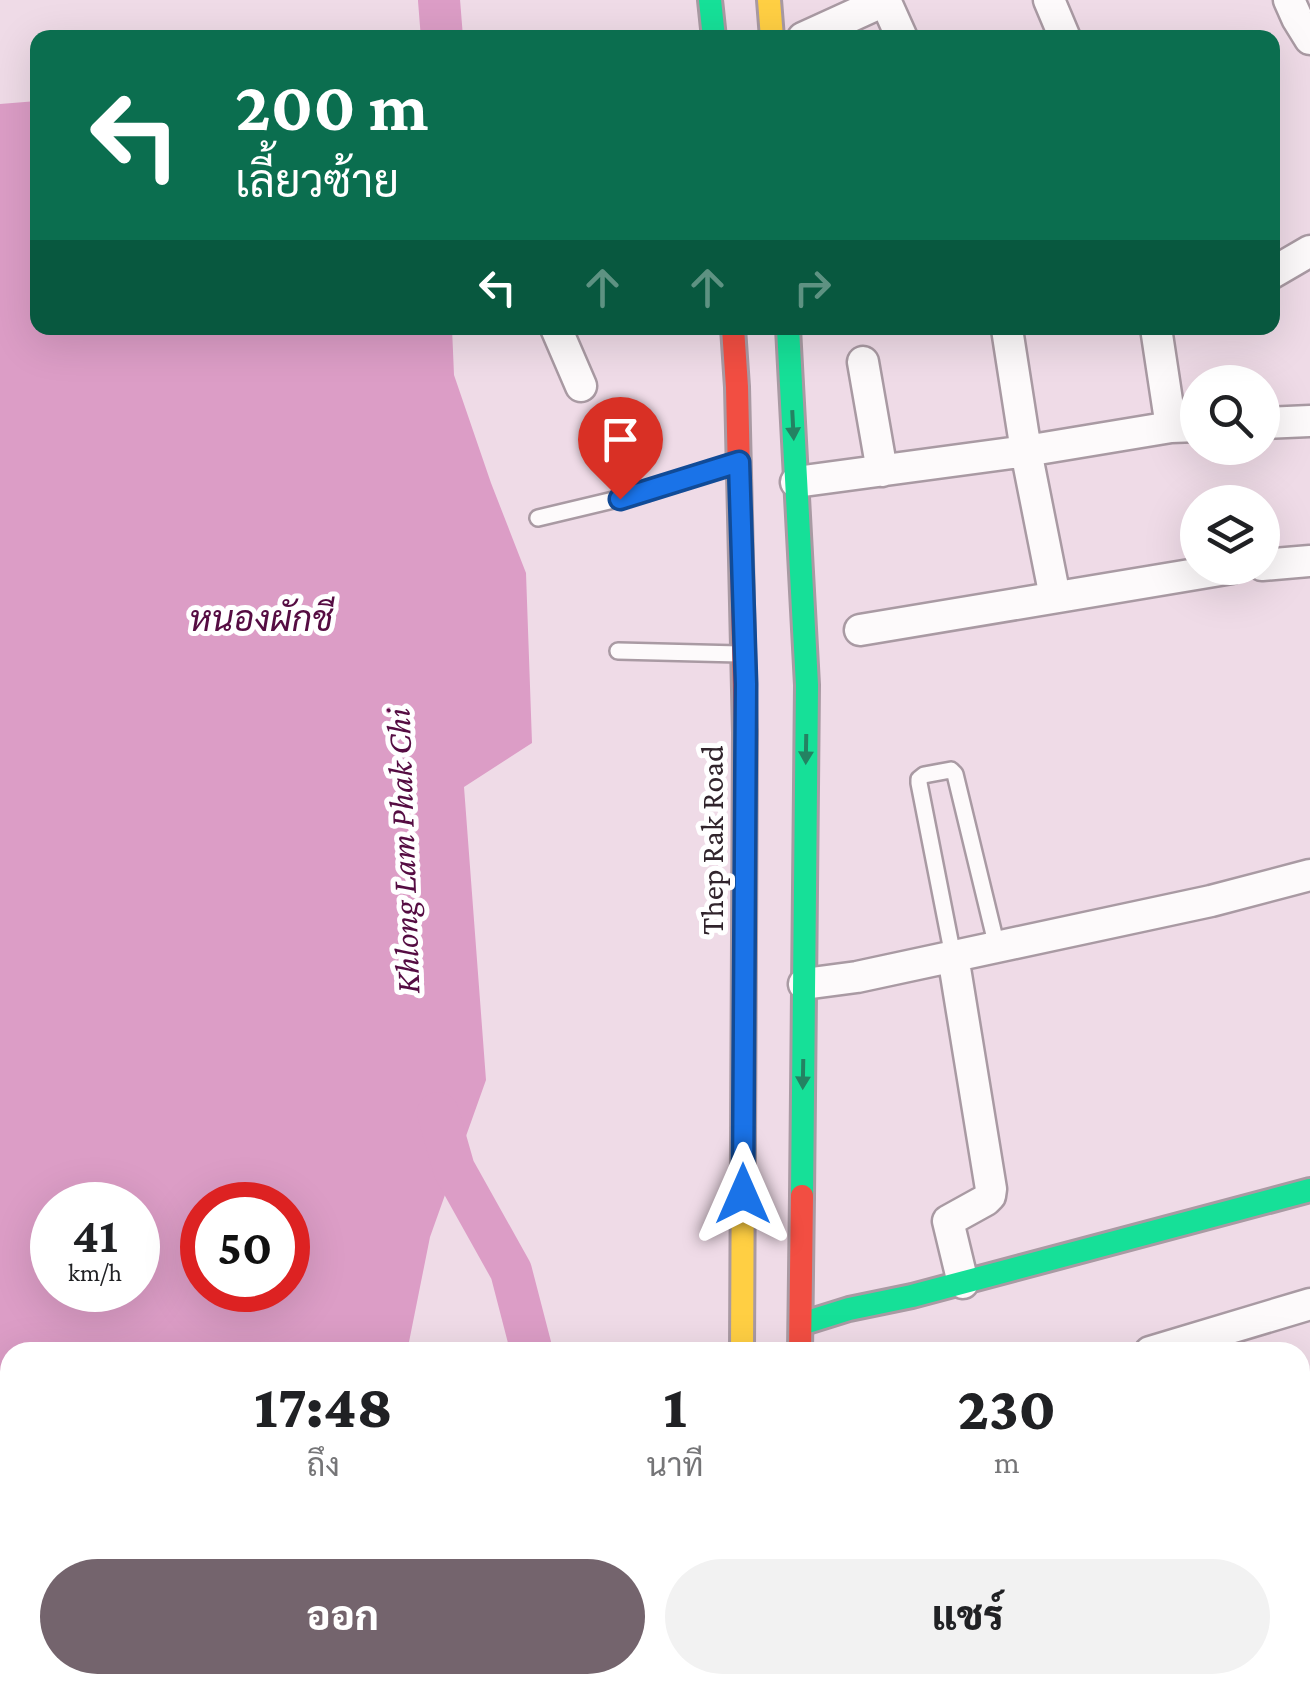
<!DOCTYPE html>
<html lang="th">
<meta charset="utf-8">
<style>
:root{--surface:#fff;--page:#f2f2f2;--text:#202124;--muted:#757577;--accent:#74646d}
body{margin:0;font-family:"Crimson Pro",Sarabun,serif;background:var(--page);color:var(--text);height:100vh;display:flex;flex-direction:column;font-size:38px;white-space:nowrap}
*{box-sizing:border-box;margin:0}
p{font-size:32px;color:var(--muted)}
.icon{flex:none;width:55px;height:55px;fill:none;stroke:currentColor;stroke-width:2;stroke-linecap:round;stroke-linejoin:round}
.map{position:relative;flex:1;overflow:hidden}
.side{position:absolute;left:0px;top:1342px;width:1310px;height:352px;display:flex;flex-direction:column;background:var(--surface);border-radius:30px 30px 0 0;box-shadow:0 10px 40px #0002}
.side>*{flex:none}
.banner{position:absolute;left:30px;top:30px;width:1250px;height:305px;border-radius:20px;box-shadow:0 10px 40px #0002;background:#0b6e4f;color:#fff;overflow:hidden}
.controls{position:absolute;left:1180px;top:365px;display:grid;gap:20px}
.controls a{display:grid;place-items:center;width:100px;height:100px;border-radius:50%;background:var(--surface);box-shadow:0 10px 40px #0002;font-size:50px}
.speed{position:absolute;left:30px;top:1182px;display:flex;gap:20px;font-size:50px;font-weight:700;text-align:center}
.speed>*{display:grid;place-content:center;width:130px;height:130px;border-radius:50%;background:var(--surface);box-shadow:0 10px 40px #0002;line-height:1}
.speed small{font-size:25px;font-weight:400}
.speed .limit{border:15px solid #d22;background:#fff;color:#111}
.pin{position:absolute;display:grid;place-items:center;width:85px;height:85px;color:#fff;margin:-102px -42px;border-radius:50% 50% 50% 0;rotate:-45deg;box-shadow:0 0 10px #0007}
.pin .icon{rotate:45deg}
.me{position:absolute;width:110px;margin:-55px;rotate:0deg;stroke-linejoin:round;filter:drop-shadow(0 0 8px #0008)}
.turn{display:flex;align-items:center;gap:35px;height:210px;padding:0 40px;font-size:45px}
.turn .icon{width:130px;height:130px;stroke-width:2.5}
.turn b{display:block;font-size:70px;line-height:85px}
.lanes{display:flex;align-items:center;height:95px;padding:0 40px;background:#0003;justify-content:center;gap:50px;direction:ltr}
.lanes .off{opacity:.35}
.eta{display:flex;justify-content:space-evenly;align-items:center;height:170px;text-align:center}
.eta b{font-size:60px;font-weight:800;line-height:70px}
.action{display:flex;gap:20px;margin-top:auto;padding:20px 40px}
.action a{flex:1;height:115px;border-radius:60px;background:var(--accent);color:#fff;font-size:40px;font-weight:800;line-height:115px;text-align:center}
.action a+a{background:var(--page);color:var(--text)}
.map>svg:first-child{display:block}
.water{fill:#dc9dc6;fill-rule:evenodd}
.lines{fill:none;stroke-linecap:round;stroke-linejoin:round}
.river{stroke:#dc9dc6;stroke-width:42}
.lane-casing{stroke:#a99aa3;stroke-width:20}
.street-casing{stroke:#a99aa3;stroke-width:35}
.fast-casing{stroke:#a99aa3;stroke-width:28}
.slow-casing{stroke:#a99aa3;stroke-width:28}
.jam-casing{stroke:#a99aa3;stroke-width:28}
.lane{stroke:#fdfafb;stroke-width:15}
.street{stroke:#fdfafb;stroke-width:30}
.fast{stroke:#16e098;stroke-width:22}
.slow{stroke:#ffcf43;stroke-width:22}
.jam{stroke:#f24e42;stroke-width:22}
.oneway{fill:#248262}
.route-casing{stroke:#114b97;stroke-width:25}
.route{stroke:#1a73e8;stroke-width:18}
.labels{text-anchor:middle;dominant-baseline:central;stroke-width:10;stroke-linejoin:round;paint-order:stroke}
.street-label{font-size:32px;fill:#31242c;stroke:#fff}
.water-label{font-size:35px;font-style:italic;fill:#550c42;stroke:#fff}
</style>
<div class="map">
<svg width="1310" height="1693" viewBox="0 0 1310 1693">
<rect width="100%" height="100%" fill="#efdbe7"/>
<path class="water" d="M37,101L38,328H452L454,375L491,483L526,573L532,743L464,787L486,1080L430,1237L407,1352H10V1685H322L319,1693H0V104ZM52,1205H138V1290H52ZM202,1205H288V1290H202Z"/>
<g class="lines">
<path class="river" d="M439,0L442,38
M438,1113L454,1169L511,1271L532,1352
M616,1685V1693"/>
<g class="lane-casing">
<path id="lane" d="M538,518L647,492L735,463
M618,651L739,654
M953,956L919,783V779L924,775L951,770L955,774L997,947"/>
</g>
<g class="street-casing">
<path id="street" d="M885,0L902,38
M1049,0L1065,38
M1289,0L1297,18L1310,39
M803,38L886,0
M1272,273L1310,251
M556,328L581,386
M1156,328L1171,427
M1007,329L1026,451L1055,597
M863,362L882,471
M1262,423L1310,421
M796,482L1026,451L1171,427L1198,426
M1262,565L1310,561
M860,630L1232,568
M953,956L991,1189L990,1196L986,1200L948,1221L963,1283
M804,984L857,977L1211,901L1310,875
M1150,1352L1310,1304
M1300,1451L1310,1448
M1300,1675L1310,1672
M910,1685L913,1693
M990,1685L992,1693
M1232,1693L1262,1685"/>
</g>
<g class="fast-casing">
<path id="fast" d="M710,0L714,38
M788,328L807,685L802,1196
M801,1324L849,1309L912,1296L1310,1190"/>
</g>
<g class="slow-casing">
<path id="slow" d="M769,0L772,38
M742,1352L745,733
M717,1685V1693"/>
</g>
<g class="jam-casing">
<path id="jam" d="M733,328L737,387L745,733
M800,1352L802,1196
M774,1685V1693"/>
</g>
<use href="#lane" class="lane"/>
<use href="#street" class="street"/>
<use href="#fast" class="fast"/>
<use href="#slow" class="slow"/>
<use href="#jam" class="jam"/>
</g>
<defs><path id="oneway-solid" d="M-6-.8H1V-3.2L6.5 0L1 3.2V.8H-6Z" transform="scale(2.5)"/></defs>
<g class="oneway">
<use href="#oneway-solid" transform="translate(793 425) rotate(87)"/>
<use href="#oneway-solid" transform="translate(806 749) rotate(91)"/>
<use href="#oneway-solid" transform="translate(803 1074) rotate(91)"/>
</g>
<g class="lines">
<g class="route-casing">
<path id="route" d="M620,499L739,462L746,684L743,1194"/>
</g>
<use href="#route" class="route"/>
</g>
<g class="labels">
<g class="street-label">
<text transform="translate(712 840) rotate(-90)">Thep Rak Road</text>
</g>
<g class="water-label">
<text x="261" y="619">หนองผักชี</text>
<text transform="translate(403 851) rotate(-92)">Khlong Lam Phak Chi</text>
</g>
</g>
</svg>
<div class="controls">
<a><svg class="icon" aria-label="search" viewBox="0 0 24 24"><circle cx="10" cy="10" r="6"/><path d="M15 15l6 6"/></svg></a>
<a><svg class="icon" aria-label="layers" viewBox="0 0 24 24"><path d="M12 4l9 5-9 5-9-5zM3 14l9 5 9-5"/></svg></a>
</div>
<div class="speed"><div>41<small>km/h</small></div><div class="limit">50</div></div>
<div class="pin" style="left:620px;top:499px;background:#d93025"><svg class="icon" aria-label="arrive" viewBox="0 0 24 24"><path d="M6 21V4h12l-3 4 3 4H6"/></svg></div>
<svg class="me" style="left:743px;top:1194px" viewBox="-20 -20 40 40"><path d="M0-17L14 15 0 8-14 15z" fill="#1a73e8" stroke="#fff" stroke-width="4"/></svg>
<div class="banner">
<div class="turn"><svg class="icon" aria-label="left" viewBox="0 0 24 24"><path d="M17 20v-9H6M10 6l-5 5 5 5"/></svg><div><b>200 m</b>เลี้ยวซ้าย</div></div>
<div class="lanes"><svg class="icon" aria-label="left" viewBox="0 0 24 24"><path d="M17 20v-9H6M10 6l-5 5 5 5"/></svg><svg class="icon off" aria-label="ahead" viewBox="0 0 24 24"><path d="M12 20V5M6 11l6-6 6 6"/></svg><svg class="icon off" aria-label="ahead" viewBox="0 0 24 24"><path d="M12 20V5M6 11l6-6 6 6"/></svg><svg class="icon off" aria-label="right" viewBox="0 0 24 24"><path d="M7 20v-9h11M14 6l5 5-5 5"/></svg></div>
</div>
<section class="side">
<div class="eta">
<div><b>17:48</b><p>ถึง</p></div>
<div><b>1</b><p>นาที</p></div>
<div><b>230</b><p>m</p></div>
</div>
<div class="action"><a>ออก</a><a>แชร์</a></div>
</section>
</div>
